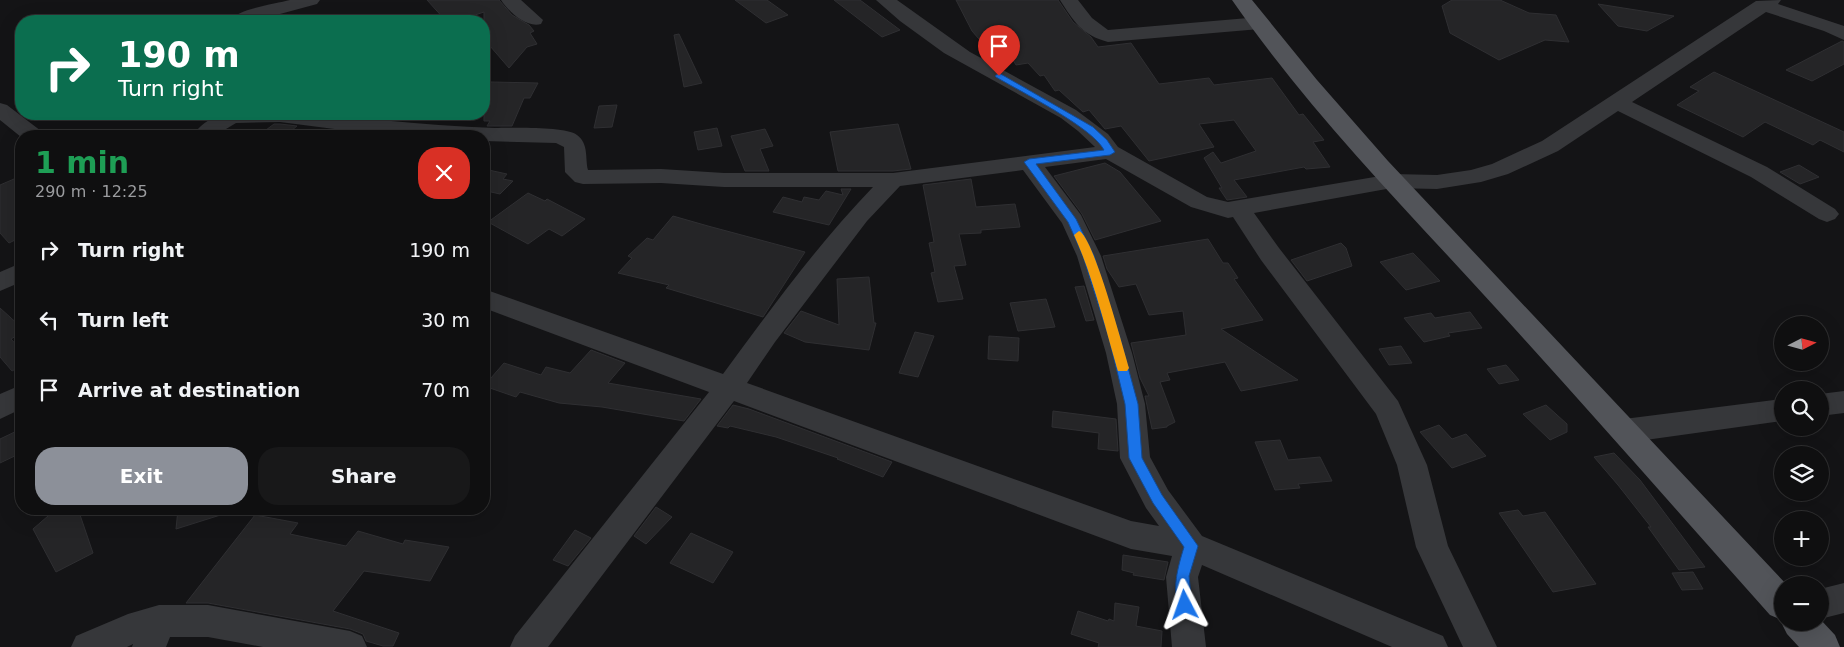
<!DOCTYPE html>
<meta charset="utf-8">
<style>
:root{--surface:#0f0f10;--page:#181819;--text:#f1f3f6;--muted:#9b9c9f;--line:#2f2f30;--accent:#8c9099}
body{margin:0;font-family:"DejaVu Sans",sans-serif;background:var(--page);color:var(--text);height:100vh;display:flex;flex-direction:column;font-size:19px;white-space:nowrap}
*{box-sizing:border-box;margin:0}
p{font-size:16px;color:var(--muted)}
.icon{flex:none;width:28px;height:28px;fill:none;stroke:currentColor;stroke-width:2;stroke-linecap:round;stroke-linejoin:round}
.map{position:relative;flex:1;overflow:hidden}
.drawer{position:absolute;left:15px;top:130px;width:475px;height:385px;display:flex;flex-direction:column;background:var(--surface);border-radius:20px;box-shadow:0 5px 20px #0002,0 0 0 1px var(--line)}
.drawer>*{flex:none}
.top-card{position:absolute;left:15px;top:15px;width:475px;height:105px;border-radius:20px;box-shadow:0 5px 20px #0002,0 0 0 1px var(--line);background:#0b6e4f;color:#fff;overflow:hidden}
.needle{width:32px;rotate:84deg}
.controls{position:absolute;left:1774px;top:316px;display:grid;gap:10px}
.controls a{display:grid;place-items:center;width:55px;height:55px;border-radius:50%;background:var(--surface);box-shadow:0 5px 20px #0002,0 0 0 1px var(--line);font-size:25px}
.pin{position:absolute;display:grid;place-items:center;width:42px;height:42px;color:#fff;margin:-51px -21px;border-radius:50% 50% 50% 0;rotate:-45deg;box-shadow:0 0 5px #0007}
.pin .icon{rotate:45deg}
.me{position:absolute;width:55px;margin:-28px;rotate:356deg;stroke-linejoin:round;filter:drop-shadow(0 0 4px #0008)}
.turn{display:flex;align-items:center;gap:18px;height:105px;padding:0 20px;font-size:22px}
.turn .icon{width:65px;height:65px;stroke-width:2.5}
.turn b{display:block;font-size:35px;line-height:42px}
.round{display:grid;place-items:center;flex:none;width:52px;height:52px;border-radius:20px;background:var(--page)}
.summary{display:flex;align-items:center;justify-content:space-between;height:85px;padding:0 20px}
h1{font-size:30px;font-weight:700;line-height:38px;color:#1e9e55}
.action{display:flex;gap:10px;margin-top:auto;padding:10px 20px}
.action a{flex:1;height:58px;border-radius:20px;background:var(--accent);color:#fff;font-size:20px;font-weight:700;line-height:58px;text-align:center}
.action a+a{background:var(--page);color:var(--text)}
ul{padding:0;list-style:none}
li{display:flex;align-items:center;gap:15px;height:70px;padding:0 20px}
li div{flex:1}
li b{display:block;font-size:19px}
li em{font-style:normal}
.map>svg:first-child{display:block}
.building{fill:#252527;stroke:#2f2f32}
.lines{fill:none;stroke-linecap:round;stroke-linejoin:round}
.minor{fill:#36373a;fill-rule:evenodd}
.major{fill:#525459;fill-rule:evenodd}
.route{fill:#1a73e8;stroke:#114b97}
.slow{fill:#f59e0b}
</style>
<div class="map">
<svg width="1844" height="647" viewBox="0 0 1844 647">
<rect width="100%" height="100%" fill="#141416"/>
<path class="building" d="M427,0H499L512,15L529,25L534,31L530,33L537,44L527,47L509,68L490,46L484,49V12L457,21H446Z
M735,0H767L788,15L766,23Z
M834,0H860L900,30L882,37Z
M956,0H1058L1073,22L1091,37L1098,47L1131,43L1159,84L1209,78L1214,85L1272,78L1299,115L1303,114L1324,140L1313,142L1330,167L1306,169L1304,167L1234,180L1247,197L1227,200L1219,188H1222L1204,158L1213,152L1221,163L1256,151L1234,120L1199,124L1214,147L1149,161L1121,126L1105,129L1089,110L1083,112L1059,90L1055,91L1044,75L1040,76L1028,63L1016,65L1008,52L995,55L989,45L985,46L972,31Z
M1452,0H1500L1529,13L1556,15L1569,42L1545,40L1499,60L1450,33L1442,6Z
M1598,4L1674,16L1647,31L1618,26Z
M679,34L702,83L684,87L674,35Z
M1842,41L1844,42V64L1812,81L1786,70Z
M1714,72L1844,132V152L1820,140L1813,145L1765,122L1743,137L1677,105L1699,91L1690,87Z
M491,82L538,83L530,98H524L512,126H487L490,121H484V90Z
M617,105L612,127L594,128L599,106Z
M274,124H280L297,126L285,136H258Z
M898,124L911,169L893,171H838L830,132Z
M717,128L722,146L698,150L694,132Z
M765,129L773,146L760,149L769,171H745L731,136Z
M1105,163L1120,172L1161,221L1095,240L1082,214L1054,176Z
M1799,165L1819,177L1800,184L1780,172Z
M484,169L507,174L503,179L513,181L500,194L491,192L484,200Z
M21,176V237L9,243L0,233V185Z
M971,179L976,207L1015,204L1020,227L981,230V233L959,234L966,265L954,266L963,299L938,302L931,273L935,272L929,243L934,242L923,185Z
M841,189H851L829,225L773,212L783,197L802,202L804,197L819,200L826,191L843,195Z
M528,193L545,201L547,199L585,219L562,236L549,229L528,244L488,222Z
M673,216L708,226L805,252L763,317L666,288L669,285L618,273L632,258L628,256L647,238L653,240Z
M1208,239L1223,263H1228L1238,278L1234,279L1263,320L1221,329L1298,380L1241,391L1225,362L1167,373L1170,380L1160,382L1175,422L1167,426V427L1152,429L1145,396H1149L1140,378L1131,343L1186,335L1183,311L1149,315L1136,284L1119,287L1107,269L1103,256Z
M1341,243L1346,248L1352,266L1307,281L1291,260Z
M1413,253L1440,281L1406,290L1380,262Z
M869,277L874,323H876L869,350L805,342L784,333L801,311L839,325L837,279Z
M1084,286L1094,320L1086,321L1075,287Z
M1046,299L1055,327L1018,331L1010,303Z
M0,308L21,327V333L11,339L21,350V366L12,371L0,357Z
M1470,312L1482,328L1448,333L1450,336L1424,342L1404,318L1431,313L1435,318Z
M915,332L934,336L918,377L899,373Z
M989,336L1019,338L1018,361L988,359Z
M1401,346L1412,363L1389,365L1379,349Z
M591,350L625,363L608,383L701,399L684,421L602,407L559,403L520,392L516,397L484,386L504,363L541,375L546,367L570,373Z
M1506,365L1519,380L1499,384L1487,369Z
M733,405L749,409L892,462L883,477L837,459L838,458L776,437L730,426L728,428L717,426Z
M1546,405L1567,424V432L1550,440L1523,414Z
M1053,411L1116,419L1118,451L1098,449L1099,433L1052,427Z
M1439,425L1452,439L1466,434L1486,456L1452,468L1420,432Z
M21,429V453L0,463V439Z
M1280,440L1288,460L1320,457L1332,481L1298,484L1300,488L1275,490L1255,442Z
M1614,453L1640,480L1705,567L1679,570L1648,527H1651L1618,485L1594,457Z
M656,507L672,517L646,544L634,536Z
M56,509H78L93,553L56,572L33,529Z
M178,509H230V512L176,529Z
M1518,510L1523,516L1545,512L1596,584L1553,592L1499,513Z
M255,515L298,523L290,534L346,546L358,531L403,544L405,540L449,547L430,581L364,571L333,611L399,633L393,646H383L366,641L363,634L350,629L208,603H186Z
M575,530L591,538L568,566L553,560Z
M691,533L733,552L713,583L670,563Z
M1123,555L1168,562L1164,580L1133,575L1134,573L1122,570Z
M1693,572L1703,589L1682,590L1672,573Z
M1115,603L1139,607L1136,626L1162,631L1161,647H1098L1099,643L1071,634L1078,611L1108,621L1109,619L1114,621Z"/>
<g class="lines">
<path class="minor" d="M290,0H320L317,4L254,21H229C237,9 275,4 290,0Z
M501,0H521L543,20L541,24C526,28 509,12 501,0Z
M876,0H897L970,52L1076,110L1108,134L1118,147L1207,197L1228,202L1392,174L1437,175L1471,170L1492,164L1542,141L1756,1L1781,0L1778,4L1844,26V40L1824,31L1766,12L1632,102L1767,167L1835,209L1839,214L1835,219L1827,222L1819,219L1751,177L1618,111L1558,151L1508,174L1481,182L1437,189L1392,188L1254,213L1279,248L1398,401L1427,465L1448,546L1497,647H1463L1416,547L1397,465L1376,414L1261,260L1233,217L1228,218L1191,207L1106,159L1045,167L1081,215L1101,256L1132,353L1145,404L1150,457L1168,490L1202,536L1443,636L1448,647H1392L1202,565L1198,577L1206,647H1172L1166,577L1172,556L1131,549L734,401L548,647H510L515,636L709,392L484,308V289L723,374C770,310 818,244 873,187H724L661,183L583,184L575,182L565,172L564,147L556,143L484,141V136H420L350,131L280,122L236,123L216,135L209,136L200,135L197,130C202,124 214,116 222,114C235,111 258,114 272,114C346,114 420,126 495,128C512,128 565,126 577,135C589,144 585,158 588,170L661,169L724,173H893L1095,147L1078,131L1061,118L944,53L900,21ZM1023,170L1062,223L1077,256L1106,353L1117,404L1120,458L1146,508L1159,526L1131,521L747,383L775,342L867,221L900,186Z
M1060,0H1078L1092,18L1108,30L1260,17L1267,19L1269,23L1267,27L1260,29L1108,42C1082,35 1074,22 1060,0Z
M0,103L7,105L41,131L44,136L21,137L0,120Z
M21,263V282L0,291V272Z
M21,385V409L0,419V394Z
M1844,391V413L1820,416V394Z
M1782,399V421L1624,443L1614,439L1610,431L1614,423L1624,419Z
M1844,583V613L1820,619V589Z
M159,605H208L350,631L362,636L367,647H263L208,637H170L166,647H132L133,644L127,647H71L76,636L128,614Z"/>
<path class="major" d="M1232,0H1252L1317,80L1388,161L1787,585H1782V622H1820V619L1835,635L1840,647H1799L1787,634L1781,622L1782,620L1770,615C1678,512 1587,408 1494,306C1404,207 1308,110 1232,0Z"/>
</g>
<path class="route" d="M999,73L1093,127L1107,140L1115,152L1110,155L1036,164L1076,219L1094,256L1120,338L1138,404L1142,458L1162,495L1198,546L1189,576L1192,605L1190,610L1185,612L1180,610C1171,590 1178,567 1184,547L1153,503L1129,458L1125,404L1109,338L1083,256L1068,222L1024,162L1029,159L1104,150C1092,127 1021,92 996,77L995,76Z"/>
<path class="slow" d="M1079,231C1093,235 1123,348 1129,368L1127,371H1118L1117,368C1104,323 1093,277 1074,235Z"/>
</svg>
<div class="controls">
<a><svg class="needle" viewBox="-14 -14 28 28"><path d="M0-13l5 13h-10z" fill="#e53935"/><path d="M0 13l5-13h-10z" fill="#9b9c9f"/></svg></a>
<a><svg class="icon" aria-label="search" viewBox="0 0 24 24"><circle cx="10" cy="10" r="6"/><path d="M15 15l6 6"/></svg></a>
<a><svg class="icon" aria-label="layers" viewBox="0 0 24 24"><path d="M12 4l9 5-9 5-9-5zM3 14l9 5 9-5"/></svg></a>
<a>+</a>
<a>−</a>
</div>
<div class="pin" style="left:999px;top:76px;background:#d93025"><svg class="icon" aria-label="arrive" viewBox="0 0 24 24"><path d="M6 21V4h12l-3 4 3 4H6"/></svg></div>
<svg class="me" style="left:1185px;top:605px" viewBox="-20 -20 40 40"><path d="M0-17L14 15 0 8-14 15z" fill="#1a73e8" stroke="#fff" stroke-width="4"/></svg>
<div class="top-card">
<div class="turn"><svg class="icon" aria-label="right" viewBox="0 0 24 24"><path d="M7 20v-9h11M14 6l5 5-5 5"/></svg><div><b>190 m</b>Turn right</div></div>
</div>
<section class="drawer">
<div class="summary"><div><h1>1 min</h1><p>290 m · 12:25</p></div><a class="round" style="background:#d93025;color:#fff"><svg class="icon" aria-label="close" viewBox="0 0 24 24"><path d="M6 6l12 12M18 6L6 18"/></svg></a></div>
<ul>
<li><svg class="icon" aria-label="right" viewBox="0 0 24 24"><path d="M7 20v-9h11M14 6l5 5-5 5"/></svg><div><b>Turn right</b></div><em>190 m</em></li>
<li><svg class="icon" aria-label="left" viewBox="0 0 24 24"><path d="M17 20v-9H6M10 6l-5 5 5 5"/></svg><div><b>Turn left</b></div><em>30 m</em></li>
<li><svg class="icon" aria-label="arrive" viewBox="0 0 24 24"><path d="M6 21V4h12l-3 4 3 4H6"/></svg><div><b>Arrive at destination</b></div><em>70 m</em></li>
</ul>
<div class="action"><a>Exit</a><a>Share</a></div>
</section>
</div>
